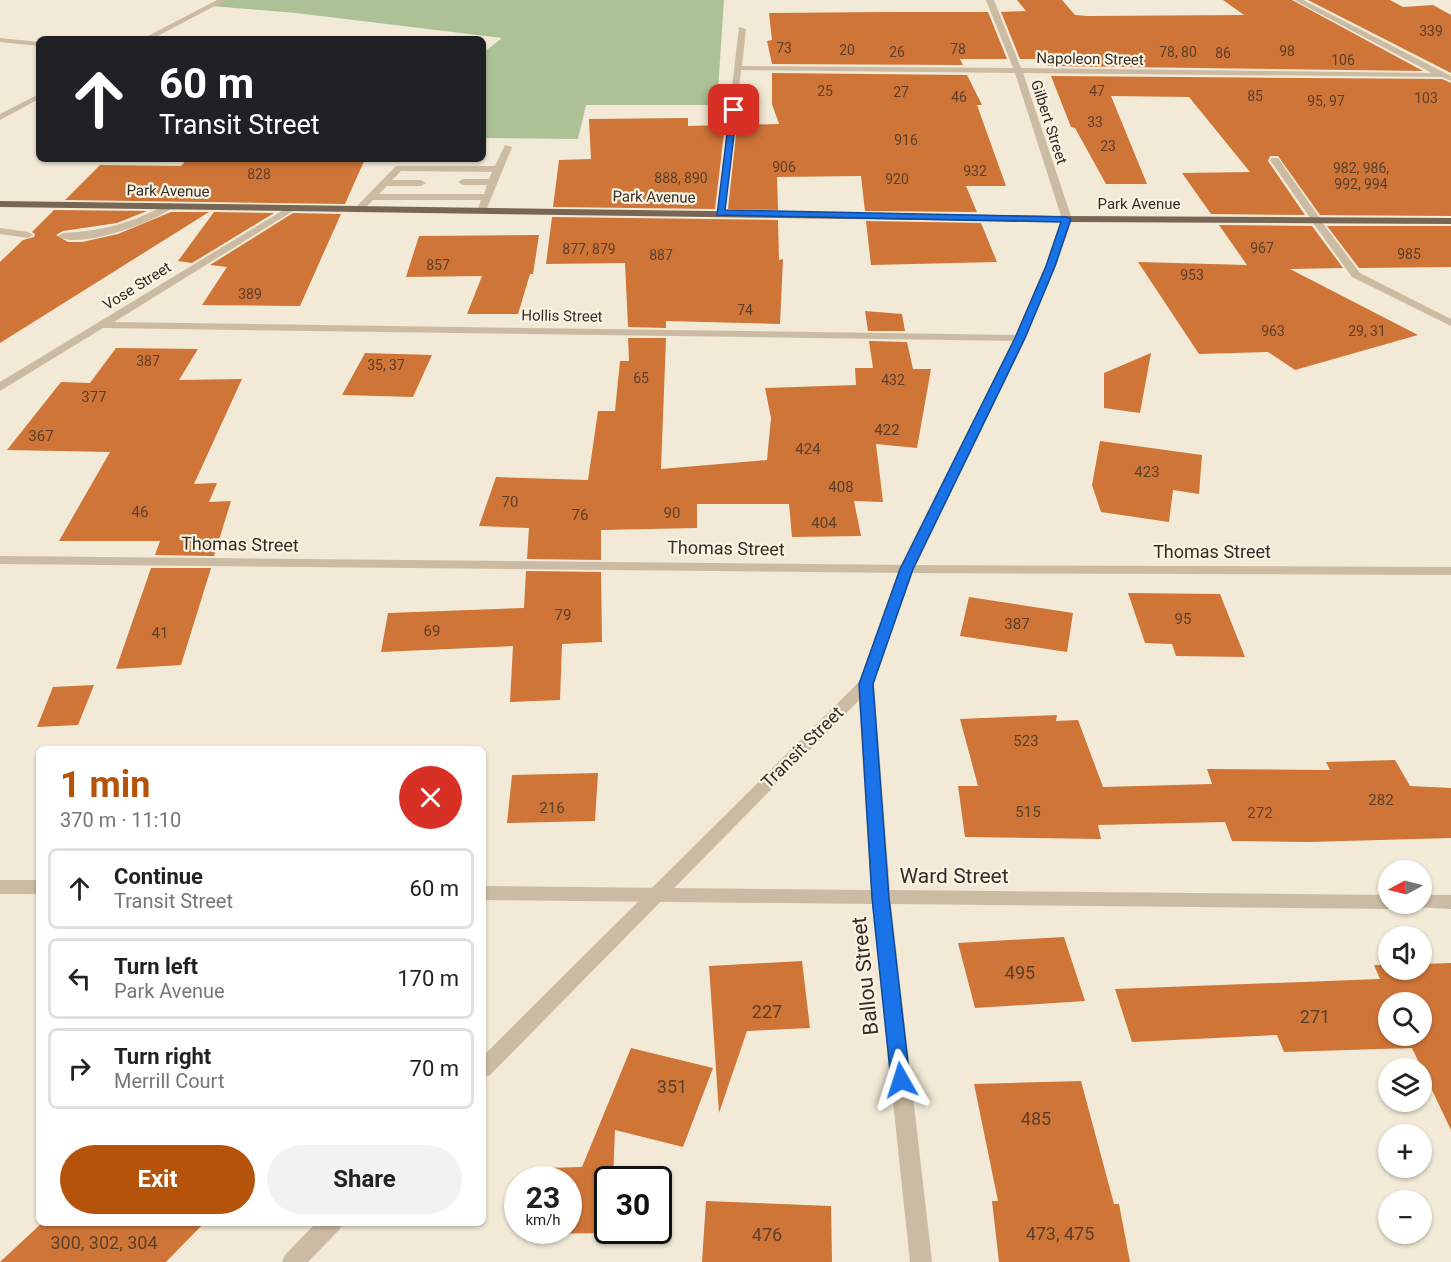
<!DOCTYPE html>
<meta charset="utf-8">
<style>
:root{--surface:#fff;--page:#f2f2f2;--text:#222;--muted:#767676;--line:#e0e0e0;--accent:#b45309}
body{margin:0;font-family:Roboto,sans-serif;background:var(--page);color:var(--text);height:100vh;display:flex;flex-direction:column;font-size:22px;white-space:nowrap}
*{box-sizing:border-box;margin:0}
p{font-size:20px;color:var(--muted)}
.icon{flex:none;width:33px;height:33px;fill:none;stroke:currentColor;stroke-width:2;stroke-linecap:round;stroke-linejoin:round}
.map{position:relative;flex:1;overflow:hidden}
.drawer{position:absolute;left:36px;top:746px;width:450px;height:480px;display:flex;flex-direction:column;background:var(--surface);border-radius:9px;box-shadow:0 2px 4px #0004}
.drawer>*{flex:none}
.guide{position:absolute;left:36px;top:36px;width:450px;height:126px;border-radius:9px;box-shadow:0 2px 4px #0004;background:#202124;color:#fff;overflow:hidden}
.needle{width:39px;rotate:263deg}
.controls{position:absolute;left:1378px;top:860px;display:grid;gap:12px}
.controls a{display:grid;place-items:center;width:54px;height:54px;border-radius:50%;background:var(--surface);box-shadow:0 2px 4px #0004;font-size:30px}
.speed{position:absolute;left:504px;top:1166px;display:flex;gap:12px;font-size:30px;font-weight:700;text-align:center}
.speed>*{display:grid;place-content:center;width:78px;height:78px;border-radius:50%;background:var(--surface);box-shadow:0 2px 4px #0004;line-height:1}
.speed small{font-size:15px;font-weight:400}
.speed .limit{border:3px solid #111;border-radius:9px;background:#fff;color:#111}
.pin{position:absolute;display:grid;place-items:center;width:51px;height:51px;color:#fff;margin:-26px;border-radius:12px;box-shadow:0 3px 9px #0006}
.me{position:absolute;width:66px;margin:-33px;rotate:354deg;stroke-linejoin:round;filter:drop-shadow(0 0 4px #0008)}
.turn{display:flex;align-items:center;gap:21px;height:126px;padding:0 24px;font-size:27px}
.turn .icon{width:78px;height:78px;stroke-width:2.5}
.turn b{display:block;font-size:42px;line-height:51px}
.round{display:grid;place-items:center;flex:none;width:63px;height:63px;border-radius:32px;background:var(--page)}
.summary{display:flex;align-items:center;justify-content:space-between;height:102px;padding:0 24px}
h1{font-size:36px;font-weight:700;line-height:45px;color:var(--accent)}
.action{display:flex;gap:12px;margin-top:auto;padding:12px 24px}
.action a{flex:1;height:69px;border-radius:36px;background:var(--accent);color:#fff;font-size:24px;font-weight:700;line-height:69px;text-align:center}
.action a+a{background:var(--page);color:var(--text)}
ul{padding:0;list-style:none}
li{display:flex;align-items:center;gap:18px;height:81px;margin:0 12px 9px;padding:0 12px;border:3px solid var(--line);border-radius:9px}
li div{flex:1}
li b{display:block;font-size:22px}
li em{font-style:normal}
.map>svg:first-child{display:block}
.green{fill:#acc296}
.building{fill:#cf7538;fill-rule:evenodd}
.lines{fill:none;stroke-linecap:round;stroke-linejoin:round}
.service{fill:#cbbba2;fill-rule:evenodd}
.minor{fill:#cbbba2;fill-rule:evenodd}
.tertiary{fill:#cbbba2;fill-rule:evenodd}
.primary{fill:#786655;fill-rule:evenodd}
.route{fill:#1a73e8;stroke:#114b97;stroke-width:1.5}
.labels{text-anchor:middle;dominant-baseline:central;stroke-width:4.5;stroke-linejoin:round;paint-order:stroke}
.far-number-label{font-size:14px;fill:#5c3f2a}
.far-street-label{font-size:15px;fill:#352d25;stroke:#faf3e3}
.number-label{font-size:15px;fill:#5c3f2a}
.street-label{font-size:18px;fill:#352d25;stroke:#faf3e3}
.near-number-label{font-size:18px;fill:#5c3f2a}
.near-street-label{font-size:21px;fill:#352d25;stroke:#faf3e3}
</style>
<div class="map">
<svg width="1451" height="1262" viewBox="0 0 1451 1262">
<rect width="100%" height="100%" fill="#f2ead6"/>
<path class="green" d="M223,0H724L717,105H586L578,139L483,138V53L502,38L296,13L211,6Z"/>
<path class="building" d="M1017,0H1062L1075,15L1088,16L1244,15L1223,0H1292L1423,71L1048,66L1045,59H1020L1001,12L1026,11Z
M1308,0H1390L1403,7L1433,5L1451,15V73Z
M888,12H988L1007,59H960L963,65L772,64L767,41L772,40L769,13Z
M772,73L967,75L982,105H977L1006,186H966L977,212L865,211L861,176L777,177L778,210L728,209L737,125L779,124L772,104Z
M1051,76L1442,79L1451,83V216L1320,215L1278,156H1270L1268,161L1305,215L1211,214L1182,173L1250,172L1189,97L1111,96L1147,184H1106L1075,128L1071,127Z
M688,118V126L725,125L715,209L553,207L559,160L591,159L589,119Z
M187,159H365L345,204L65,200L100,165L181,166Z
M54,210L147,211L117,223L63,231L56,235L68,242H82L118,234L171,212H209L0,343V262L23,240L34,237L35,234L32,232Z
M214,212L274,213L192,263L178,261Z
M293,213L341,214L300,306L202,305L227,267L210,265Z
M552,217L778,220L779,260L783,259L780,324L666,321V328L628,327L625,263L546,264Z
M866,221L981,223L997,262L871,265Z
M1219,225L1312,226L1343,268L1290,269L1418,335L1295,370L1268,352L1199,354L1138,262L1247,265Z
M1327,226H1451V267L1359,268Z
M539,235L533,274H530L518,314H467L482,276L406,277L419,236Z
M865,311L902,314L905,331H868Z
M628,338H666L661,469L767,460L771,418L765,388L856,385L855,368H873L869,341L907,342L913,369H931L917,448L876,444L883,502L854,501L861,536L792,537L789,504H697V528L601,530V560L527,559L529,528L479,526L496,477L588,480L598,411H615L620,361H629Z
M116,348L198,349L179,380L242,379L194,484L217,483L209,502L231,501L214,556L155,555L160,541H59L110,452L7,450L61,382L90,383Z
M365,353L432,355L413,397L342,395Z
M1151,353L1140,413L1104,408V373Z
M1100,441L1202,455L1199,494L1173,490L1169,522L1101,512L1092,485Z
M151,568H211L181,665L116,669Z
M526,571L601,572L602,642L562,644L560,700L510,702L513,646L381,652L388,613L524,608Z
M1128,593L1220,594L1245,657L1176,656L1172,644L1145,643Z
M969,597L1073,613L1067,652L960,636Z
M94,685L78,725L37,727L53,687Z
M1057,715L1056,721L1078,720L1103,787L1212,784L1207,769L1330,770L1326,762L1395,760L1410,786L1451,788V838L1309,842L1232,841L1225,822L1098,825L1101,839L965,837L958,786H978L960,719Z
M598,773L595,821L507,823L512,775Z
M1064,937L1085,1001L975,1008L958,943Z
M802,961L810,1028L747,1031L719,1113L709,966Z
M1451,963V1130L1412,1048L1284,1052L1277,1035L1132,1042L1115,989L1380,979L1374,965H1389V969H1422V964ZM1389,1002H1422V1035H1389Z
M631,1048L713,1068L683,1147L615,1130L613,1179H608V1230H610V1233L536,1234V1230H568V1179H541L542,1168L582,1167Z
M1081,1081L1114,1204H1119L1130,1262H999L992,1201H998L974,1084Z
M706,1201L831,1206L832,1262H702Z
M43,1222H205L166,1262H0Z"/>
<g class="lines">
<path class="service" d="M505,145L512,147L485,213L477,211L481,200H373L362,211L354,209L396,166H495ZM401,171L492,172L489,179H463L458,182L463,185H487L484,194H379L387,186H421L426,183L421,180H392Z
M1272,158H1278L1321,220L1319,222H1313L1270,160Z
M168,203L176,205C159,221 77,251 58,236L63,233C102,231 134,223 168,203Z
M0,228L28,232L33,235L28,238L0,234Z"/>
<path class="minor" d="M217,0H226L152,39H142Z
M986,0H994L1021,68L1432,73L1294,0H1303L1451,76V81L1442,77L1023,73L1072,219L1067,222L1062,219L1015,73L741,70L725,213L717,215L739,27L746,29L742,66L1013,68Z
M0,38L39,42V46L0,42Z
M39,94V99L0,120V114Z
M290,206L293,207V211L114,322L1020,335L1026,338L1020,341L103,328L0,391V382Z
M1313,218H1319L1360,273L1451,319V326L1352,277L1311,220Z
M0,556L907,565L1451,567V575L907,573L0,564Z
M866,679L874,684L890,890L1389,895V903H1398L1396,907L1389,909L891,904L932,1262H910L872,904L483,900V886L871,890L858,684Z
M0,880H39V894H0Z
M1422,895H1451V909L1415,907L1413,903H1422Z"/>
<path class="tertiary" d="M1064,217L1072,219L1056,266L1026,338L914,569L872,687L490,1075L483,1077V1056L859,682L900,569L1014,338L1046,266Z
M317,1222H343L340,1229L308,1262H282L285,1255Z"/>
<path class="primary" d="M0,201L1067,216L1451,218V224L1067,222L0,207Z"/>
</g>
<path class="route" d="M734,107L737,110L725,210L1066,217L1071,219L1055,266L1025,338L913,569L873,684L889,898L910,1080L907,1086L901,1088L894,1086L891,1080L872,898L859,684L900,569L1015,338L1046,266L1061,222L717,215L730,110Z"/>
<g class="labels">
<g class="far-number-label">
<text x="1431" y="31">339</text>
<text x="784" y="48">73</text>
<text x="958" y="49">78</text>
<text x="847" y="50">20</text>
<text x="1287" y="51">98</text>
<text x="897" y="52">26</text>
<text x="1178" y="52">78, 80</text>
<text x="1223" y="53">86</text>
<text x="1343" y="60">106</text>
<text x="825" y="91">25</text>
<text x="1097" y="91">47</text>
<text x="901" y="92">27</text>
<text x="1255" y="96">85</text>
<text x="959" y="97">46</text>
<text x="1426" y="98">103</text>
<text x="1326" y="101">95, 97</text>
<text x="1095" y="122">33</text>
<text x="906" y="140">916</text>
<text x="1108" y="146">23</text>
<text x="784" y="167">906</text>
<text x="1361" y="168">982, 986,<tspan x="1361" dy="16">992, 994</tspan></text>
<text x="975" y="171">932</text>
<text x="259" y="174">828</text>
<text x="681" y="178">888, 890</text>
<text x="897" y="179">920</text>
<text x="1262" y="248">967</text>
<text x="589" y="249">877, 879</text>
<text x="1409" y="254">985</text>
<text x="661" y="255">887</text>
<text x="438" y="265">857</text>
<text x="1192" y="275">953</text>
<text x="250" y="294">389</text>
<text x="745" y="310">74</text>
<text x="1273" y="331">963</text>
<text x="1367" y="331">29, 31</text>
<text x="148" y="361">387</text>
<text x="386" y="365">35, 37</text>
<text x="641" y="378">65</text>
<text x="893" y="380">432</text>
</g>
<g class="far-street-label">
<text transform="translate(1090 59) rotate(1)">Napoleon Street</text>
<text transform="translate(1049 122) rotate(72)">Gilbert Street</text>
<text transform="translate(168 191) rotate(1)">Park Avenue</text>
<text transform="translate(654 197) rotate(1)">Park Avenue</text>
<text x="1139" y="204">Park Avenue</text>
<text transform="translate(137 286) rotate(-32)">Vose Street</text>
<text transform="translate(562 316) rotate(1)">Hollis Street</text>
</g>
<g class="number-label">
<text x="94" y="397">377</text>
<text x="887" y="430">422</text>
<text x="41" y="436">367</text>
<text x="808" y="449">424</text>
<text x="1147" y="472">423</text>
<text x="841" y="487">408</text>
<text x="510" y="502">70</text>
<text x="140" y="512">46</text>
<text x="672" y="513">90</text>
<text x="580" y="515">76</text>
<text x="824" y="523">404</text>
<text x="563" y="615">79</text>
<text x="1183" y="619">95</text>
<text x="1017" y="624">387</text>
<text x="432" y="631">69</text>
<text x="160" y="633">41</text>
<text x="1026" y="741">523</text>
<text x="1381" y="800">282</text>
<text x="552" y="808">216</text>
<text x="1028" y="812">515</text>
<text x="1260" y="813">272</text>
</g>
<g class="street-label">
<text transform="translate(240 544) rotate(1)">Thomas Street</text>
<text transform="translate(726 548) rotate(1)">Thomas Street</text>
<text x="1212" y="551">Thomas Street</text>
<text transform="translate(802 747) rotate(-45)">Transit Street</text>
</g>
<g class="near-number-label">
<text x="1020" y="972">495</text>
<text x="767" y="1011">227</text>
<text x="1315" y="1016">271</text>
<text x="672" y="1086">351</text>
<text x="1036" y="1118">485</text>
<text x="1060" y="1233">473, 475</text>
<text x="767" y="1234">476</text>
<text x="104" y="1242">300, 302, 304</text>
</g>
<g class="near-street-label">
<text x="954" y="876">Ward Street</text>
<text transform="translate(865 976) rotate(-96)">Ballou Street</text>
</g>
</g>
</svg>
<div class="controls">
<a><svg class="needle" viewBox="-14 -14 28 28"><path d="M0-13l5 13h-10z" fill="#e53935"/><path d="M0 13l5-13h-10z" fill="#767676"/></svg></a>
<a><svg class="icon" aria-label="sound" viewBox="0 0 24 24"><path d="M4 9h4l5-4v14l-5-4H4zM17 9q2 3 0 6"/></svg></a>
<a><svg class="icon" aria-label="search" viewBox="0 0 24 24"><circle cx="10" cy="10" r="6"/><path d="M15 15l6 6"/></svg></a>
<a><svg class="icon" aria-label="layers" viewBox="0 0 24 24"><path d="M12 4l9 5-9 5-9-5zM3 14l9 5 9-5"/></svg></a>
<a>+</a>
<a>−</a>
</div>
<div class="speed"><div>23<small>km/h</small></div><div class="limit">30</div></div>
<div class="pin" style="left:734px;top:110px;background:#d93025"><svg class="icon" aria-label="arrive" viewBox="0 0 24 24"><path d="M6 21V4h12l-3 4 3 4H6"/></svg></div>
<svg class="me" style="left:901px;top:1080px" viewBox="-20 -20 40 40"><path d="M0-17L14 15 0 8-14 15z" fill="#1a73e8" stroke="#fff" stroke-width="4"/></svg>
<div class="guide">
<div class="turn"><svg class="icon" aria-label="ahead" viewBox="0 0 24 24"><path d="M12 20V5M6 11l6-6 6 6"/></svg><div><b>60 m</b>Transit Street</div></div>
</div>
<section class="drawer">
<div class="summary"><div><h1>1 min</h1><p>370 m · 11:10</p></div><a class="round" style="background:#d93025;color:#fff"><svg class="icon" aria-label="close" viewBox="0 0 24 24"><path d="M6 6l12 12M18 6L6 18"/></svg></a></div>
<ul>
<li><svg class="icon" aria-label="ahead" viewBox="0 0 24 24"><path d="M12 20V5M6 11l6-6 6 6"/></svg><div><b>Continue</b><p>Transit Street</p></div><em>60 m</em></li>
<li><svg class="icon" aria-label="left" viewBox="0 0 24 24"><path d="M17 20v-9H6M10 6l-5 5 5 5"/></svg><div><b>Turn left</b><p>Park Avenue</p></div><em>170 m</em></li>
<li><svg class="icon" aria-label="right" viewBox="0 0 24 24"><path d="M7 20v-9h11M14 6l5 5-5 5"/></svg><div><b>Turn right</b><p>Merrill Court</p></div><em>70 m</em></li>
</ul>
<div class="action"><a>Exit</a><a>Share</a></div>
</section>
</div>
